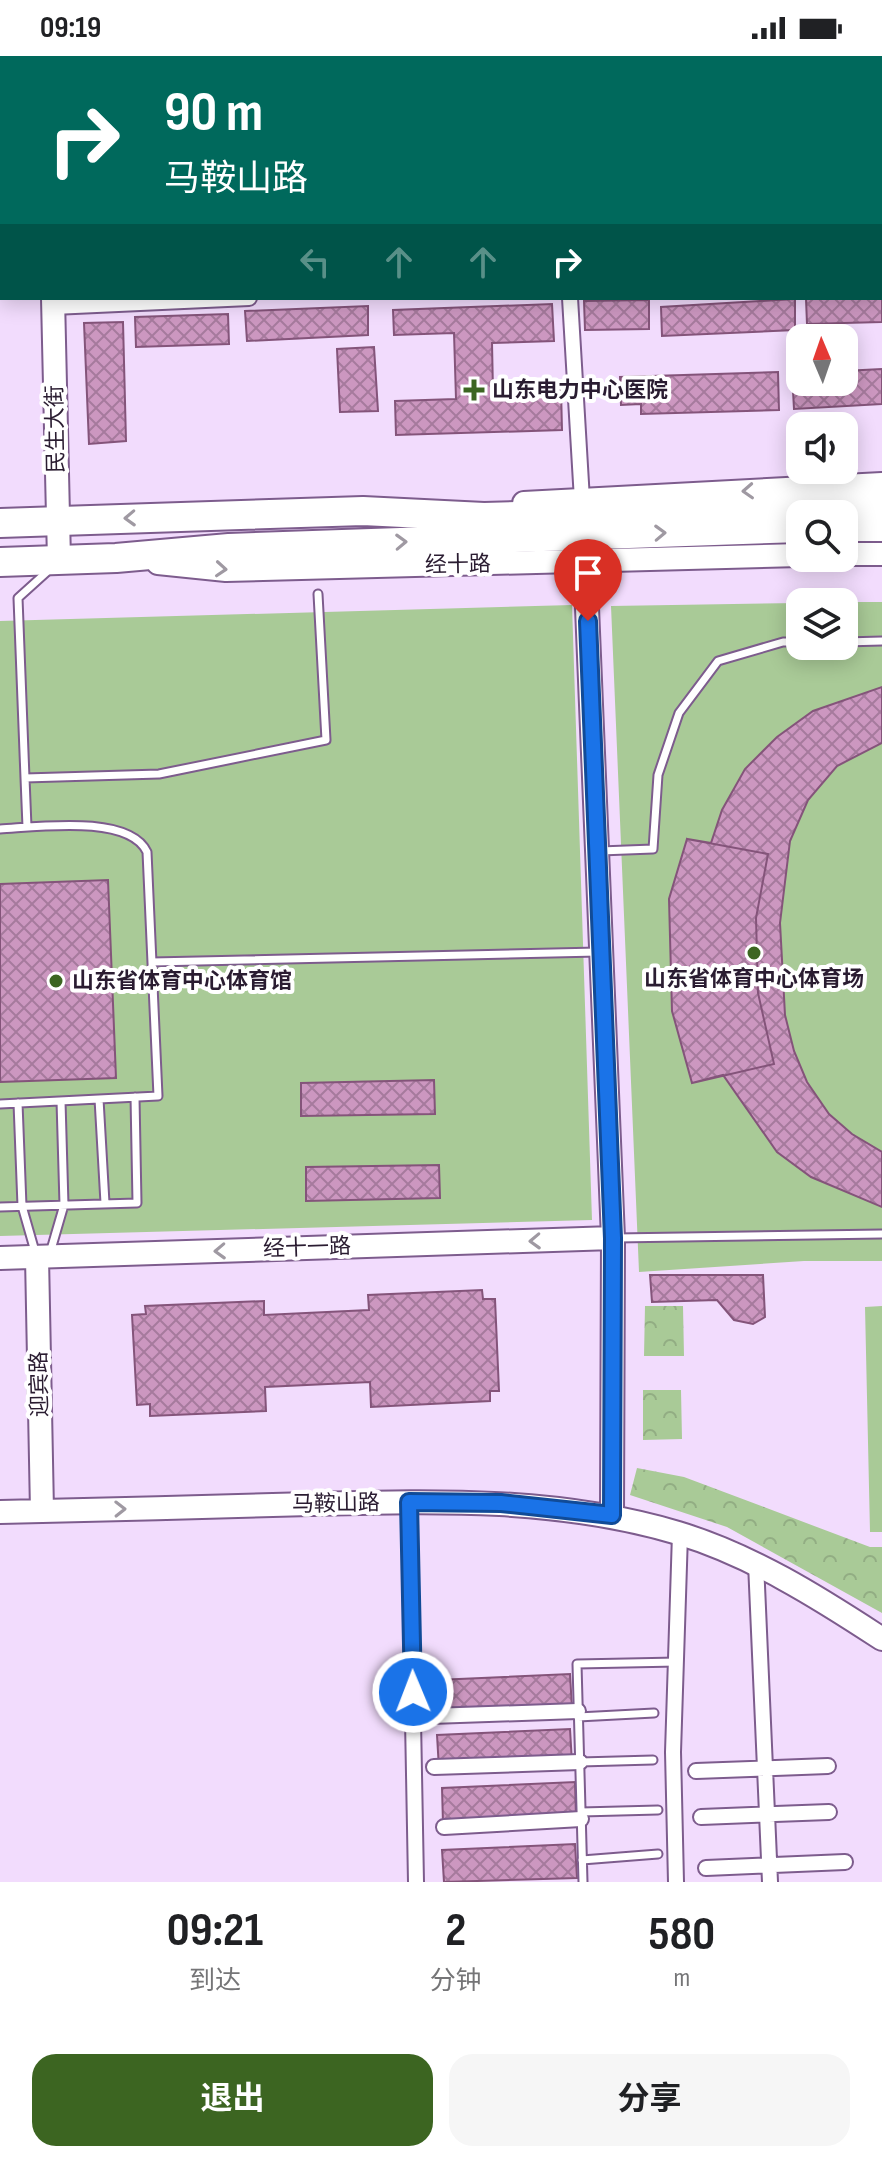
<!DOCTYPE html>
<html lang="zh">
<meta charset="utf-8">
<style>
:root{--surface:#fff;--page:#f6f6f6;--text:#202124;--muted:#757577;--accent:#3c6521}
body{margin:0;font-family:"Sofia Sans Condensed","Noto Sans SC",sans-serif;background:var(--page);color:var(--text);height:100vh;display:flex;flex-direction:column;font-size:30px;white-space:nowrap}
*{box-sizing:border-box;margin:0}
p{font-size:26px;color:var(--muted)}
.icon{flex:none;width:44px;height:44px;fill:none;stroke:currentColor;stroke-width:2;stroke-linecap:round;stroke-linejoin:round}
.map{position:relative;height:1826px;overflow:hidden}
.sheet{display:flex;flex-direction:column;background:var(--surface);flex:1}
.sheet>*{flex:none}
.hud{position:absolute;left:0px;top:0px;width:882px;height:244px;box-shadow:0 4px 20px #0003;background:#00695c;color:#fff;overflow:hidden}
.needle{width:52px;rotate:358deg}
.buttons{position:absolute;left:786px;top:268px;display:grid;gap:16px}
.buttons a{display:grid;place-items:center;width:72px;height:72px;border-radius:16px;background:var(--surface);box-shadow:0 4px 20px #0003;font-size:40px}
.pin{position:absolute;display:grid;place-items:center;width:68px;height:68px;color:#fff;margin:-82px -34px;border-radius:50% 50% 50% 0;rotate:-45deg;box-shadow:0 0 8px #0007}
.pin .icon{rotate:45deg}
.me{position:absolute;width:88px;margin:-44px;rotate:359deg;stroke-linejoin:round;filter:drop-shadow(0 0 6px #0008)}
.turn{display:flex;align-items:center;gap:28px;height:168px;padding:0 32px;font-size:36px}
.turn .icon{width:104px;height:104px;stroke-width:2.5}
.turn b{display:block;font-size:56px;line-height:68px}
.lanes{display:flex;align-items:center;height:76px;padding:0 32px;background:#0003;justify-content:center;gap:40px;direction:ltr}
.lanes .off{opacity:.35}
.eta{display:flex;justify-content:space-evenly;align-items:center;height:136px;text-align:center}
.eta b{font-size:48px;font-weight:700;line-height:56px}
.button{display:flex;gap:16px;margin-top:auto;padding:16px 32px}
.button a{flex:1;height:92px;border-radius:24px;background:var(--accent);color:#fff;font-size:32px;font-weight:700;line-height:92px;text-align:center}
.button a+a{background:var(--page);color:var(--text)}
.status{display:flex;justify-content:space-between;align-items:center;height:56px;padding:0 40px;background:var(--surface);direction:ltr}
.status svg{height:22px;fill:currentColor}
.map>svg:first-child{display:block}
.forest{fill:url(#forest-crowns)}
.pitch{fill:#a9ca97}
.building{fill:url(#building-cross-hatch);stroke:#84547a;stroke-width:2}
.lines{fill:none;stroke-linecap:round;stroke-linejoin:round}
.lane-casing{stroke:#7d5c8d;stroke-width:11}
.street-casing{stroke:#7d5c8d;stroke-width:18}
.secondary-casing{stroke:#7d5c8d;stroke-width:26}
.highway-casing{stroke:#7d5c8d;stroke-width:32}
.lane{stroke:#fff;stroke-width:7}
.street{stroke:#fff;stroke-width:14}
.secondary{stroke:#fff;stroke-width:22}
.highway{stroke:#fff;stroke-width:28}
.oneway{stroke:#9f99a2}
.route-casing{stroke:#114b97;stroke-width:20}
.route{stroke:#1a73e8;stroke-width:14}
.poi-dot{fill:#3c6521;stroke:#fff;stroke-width:3}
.labels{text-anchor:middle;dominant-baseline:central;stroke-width:8;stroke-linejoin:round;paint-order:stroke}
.poi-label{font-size:22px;font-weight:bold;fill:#2a1c31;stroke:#fff;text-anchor:start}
.street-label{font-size:22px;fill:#2a1c31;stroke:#fff}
</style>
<div class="status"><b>09:19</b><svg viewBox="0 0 49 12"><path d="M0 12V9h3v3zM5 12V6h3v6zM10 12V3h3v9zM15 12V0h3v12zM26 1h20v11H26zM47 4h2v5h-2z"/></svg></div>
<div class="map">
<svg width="882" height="1826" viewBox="0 0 882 1826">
<defs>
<pattern id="forest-crowns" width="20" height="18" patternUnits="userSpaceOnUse" patternTransform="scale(2)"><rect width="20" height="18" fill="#a9ca97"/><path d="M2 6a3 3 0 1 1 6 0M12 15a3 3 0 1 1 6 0" fill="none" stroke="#92ad83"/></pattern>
<pattern id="building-cross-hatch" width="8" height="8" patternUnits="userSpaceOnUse" patternTransform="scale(2)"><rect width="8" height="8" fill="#cc97c0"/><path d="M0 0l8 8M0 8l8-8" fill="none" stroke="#a67a9d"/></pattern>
</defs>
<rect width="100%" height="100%" fill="#f2dcfd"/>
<path class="forest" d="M645,1250H683L684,1300H644Z
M643,1334H681L682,1383L643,1384Z
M637,1412L684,1421L870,1491H882V1557L727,1471L630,1439Z"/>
<path class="pitch" d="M844,546H882V1205H804L639,1216L611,550L800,547V590H844Z
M572,549L592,1164L0,1180V565Z
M882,1250V1476H870L865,1251Z"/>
<path class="building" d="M75,0H111V2H75Z
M181,0L219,2H126Z
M236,0H329V2H236Z
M343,0H436V2H343Z
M450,0H543V2H450Z
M567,0H606V2H567Z
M615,0H766V2H615Z
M782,0H882V12L880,2Z
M0,89L2,91L0,216Z
M882,240V266L807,268L806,243Z
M795,243V274L662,280L661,251Z
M649,244V273L585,274L584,245Z
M552,248L554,285L492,287L493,336L561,333L562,374L396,379L395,345L456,343L454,277L394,279L393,254Z
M368,250V279L247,285L245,255Z
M228,258L229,288L136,291L135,261Z
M123,266L126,385L89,388L84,267Z
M374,291L378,355L340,356L337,293Z
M882,313V348L794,353L792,317H800V326H844V315Z
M778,316L779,354L641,358V348L621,349L620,321Z
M882,631V687L837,710L808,744L790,785L780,867L785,959L794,995L807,1026L829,1058L852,1078L882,1096V1151L811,1121L777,1096L723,1019L692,1027L672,955L669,843L687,783L711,787L722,754L745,713L777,681L813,655Z
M687,783L768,798L756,862L758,937L774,1008L692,1027L672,955L669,843Z
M108,824L116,1022L0,1026V828Z
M434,1024L435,1058L301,1060V1027Z
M439,1109L440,1142L306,1145V1111Z
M650,1219H763L765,1261L753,1268L734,1264L717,1244L652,1246Z
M482,1234L483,1243H495L499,1335H490V1345L371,1351L370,1326L265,1331L266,1355L150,1360V1348L137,1349L132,1259L146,1258L145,1250L264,1245V1259L369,1254L368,1239Z
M570,1618L572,1652L438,1658L437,1624Z
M570,1673L572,1707L439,1713L437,1679Z
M575,1726L576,1761L443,1767L442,1732Z
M575,1788L577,1822L444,1826L442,1794Z"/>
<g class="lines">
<g class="lane-casing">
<path id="lane" d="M118,0V2
M611,2V0
M880,25H882
M49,514L18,542L25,722L159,718L326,684L318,538
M844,586L882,585
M25,722L27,771
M0,773C37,771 129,758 147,796L158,1040L0,1048
M600,795L653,793L658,719L679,657L718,605L783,586H800
M152,906L598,896
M99,1043L105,1147
M18,1047L22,1150L36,1199
M0,1151L137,1147L135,1041
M616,1182L882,1178
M50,1197L64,1149L61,1045
M578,1661L654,1657
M580,1706L653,1704
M581,1756L658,1754
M582,1804L658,1798
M583,1826L577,1608L677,1606"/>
</g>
<g class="street-casing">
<path id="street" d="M337,0V2
M559,0V2
M770,0L771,2
M880,214H882
M570,242L582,444
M53,251L249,242
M409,1446L416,1826
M756,1507L770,1826
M431,1660L578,1655
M434,1711L580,1706
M696,1715L828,1710
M701,1761L829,1756
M444,1771L581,1763
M706,1812L845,1806
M676,1826L673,1696L680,1478"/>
</g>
<g class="secondary-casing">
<path id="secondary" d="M46,0V2
M880,50H882
M0,73H2
M53,242L59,504
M524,447L882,428
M844,498H882
M585,503L613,1182L612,1459
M158,507L226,514L800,499
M37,1201L42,1455
M0,1202L613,1182
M0,1456C103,1454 207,1451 310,1448C434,1445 557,1441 678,1477C751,1499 818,1541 882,1583"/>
</g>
<g class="highway-casing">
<path id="highway" d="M0,467L363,455L484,461L882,450
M844,471H882
M0,506L116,502L229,492L800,472"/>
</g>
<use href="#lane" class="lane"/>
<use href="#street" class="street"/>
<use href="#secondary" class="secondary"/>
<use href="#highway" class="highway"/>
</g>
<defs><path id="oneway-chevron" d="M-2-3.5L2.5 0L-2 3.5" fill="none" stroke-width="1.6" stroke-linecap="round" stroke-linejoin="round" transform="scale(2)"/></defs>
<g class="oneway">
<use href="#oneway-chevron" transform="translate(748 435) rotate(177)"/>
<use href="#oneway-chevron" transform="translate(130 462) rotate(178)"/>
<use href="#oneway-chevron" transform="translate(660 477) rotate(-2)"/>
<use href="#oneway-chevron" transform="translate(401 486) rotate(-2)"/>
<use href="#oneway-chevron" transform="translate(221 513) rotate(4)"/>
<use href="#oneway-chevron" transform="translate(535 1185) rotate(178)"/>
<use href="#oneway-chevron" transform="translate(220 1195) rotate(178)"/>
<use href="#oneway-chevron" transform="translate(120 1453) rotate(-1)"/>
</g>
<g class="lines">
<g class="route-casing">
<path id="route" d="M413,1636L409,1446L501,1447L612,1459L613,1182L588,565"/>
</g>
<use href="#route" class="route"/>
</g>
<g class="poi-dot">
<path d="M470 322h8v8h8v8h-8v8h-8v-8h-8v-8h8z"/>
<circle cx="754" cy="897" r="8"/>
<circle cx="56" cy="925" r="8"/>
</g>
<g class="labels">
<g class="poi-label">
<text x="492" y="334">山东电力中心医院</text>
<text x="754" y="923" text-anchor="middle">山东省体育中心体育场</text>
<text x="72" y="925">山东省体育中心体育馆</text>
</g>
<g class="street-label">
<text transform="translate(56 373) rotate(-91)">民生大街</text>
<text transform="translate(458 509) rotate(-1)">经十路</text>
<text transform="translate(307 1192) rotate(-2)">经十一路</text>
<text transform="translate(40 1328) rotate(-91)">迎宾路</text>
<text transform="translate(336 1448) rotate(-1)">马鞍山路</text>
</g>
</g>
</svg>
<div class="buttons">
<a><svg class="needle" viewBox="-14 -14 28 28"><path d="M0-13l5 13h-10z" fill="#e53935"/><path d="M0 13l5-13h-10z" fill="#757577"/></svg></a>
<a><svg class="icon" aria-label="sound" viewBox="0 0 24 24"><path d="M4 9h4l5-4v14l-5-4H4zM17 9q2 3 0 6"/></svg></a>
<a><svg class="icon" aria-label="search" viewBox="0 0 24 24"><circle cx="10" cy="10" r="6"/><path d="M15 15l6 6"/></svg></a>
<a><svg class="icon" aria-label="layers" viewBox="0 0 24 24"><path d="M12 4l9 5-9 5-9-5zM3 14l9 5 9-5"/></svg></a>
</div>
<div class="pin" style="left:588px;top:565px;background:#d93025"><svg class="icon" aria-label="arrive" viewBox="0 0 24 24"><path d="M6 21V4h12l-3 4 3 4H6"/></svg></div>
<svg class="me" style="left:413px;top:1636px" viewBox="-20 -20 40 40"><circle r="17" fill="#1a73e8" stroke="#fff" stroke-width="3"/><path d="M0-11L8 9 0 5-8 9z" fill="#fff"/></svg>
<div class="hud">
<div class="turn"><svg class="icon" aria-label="right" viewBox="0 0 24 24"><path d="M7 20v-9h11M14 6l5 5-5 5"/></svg><div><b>90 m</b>马鞍山路</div></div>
<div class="lanes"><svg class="icon off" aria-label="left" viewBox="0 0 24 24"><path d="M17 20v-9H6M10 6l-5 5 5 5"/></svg><svg class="icon off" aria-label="ahead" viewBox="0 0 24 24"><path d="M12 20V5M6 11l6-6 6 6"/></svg><svg class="icon off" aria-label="ahead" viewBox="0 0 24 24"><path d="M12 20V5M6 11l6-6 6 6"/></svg><svg class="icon" aria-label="right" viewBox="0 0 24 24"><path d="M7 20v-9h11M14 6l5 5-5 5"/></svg></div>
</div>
</div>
<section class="sheet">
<div class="eta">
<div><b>09:21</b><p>到达</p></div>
<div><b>2</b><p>分钟</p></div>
<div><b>580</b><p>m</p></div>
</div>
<div class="button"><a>退出</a><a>分享</a></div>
</section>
